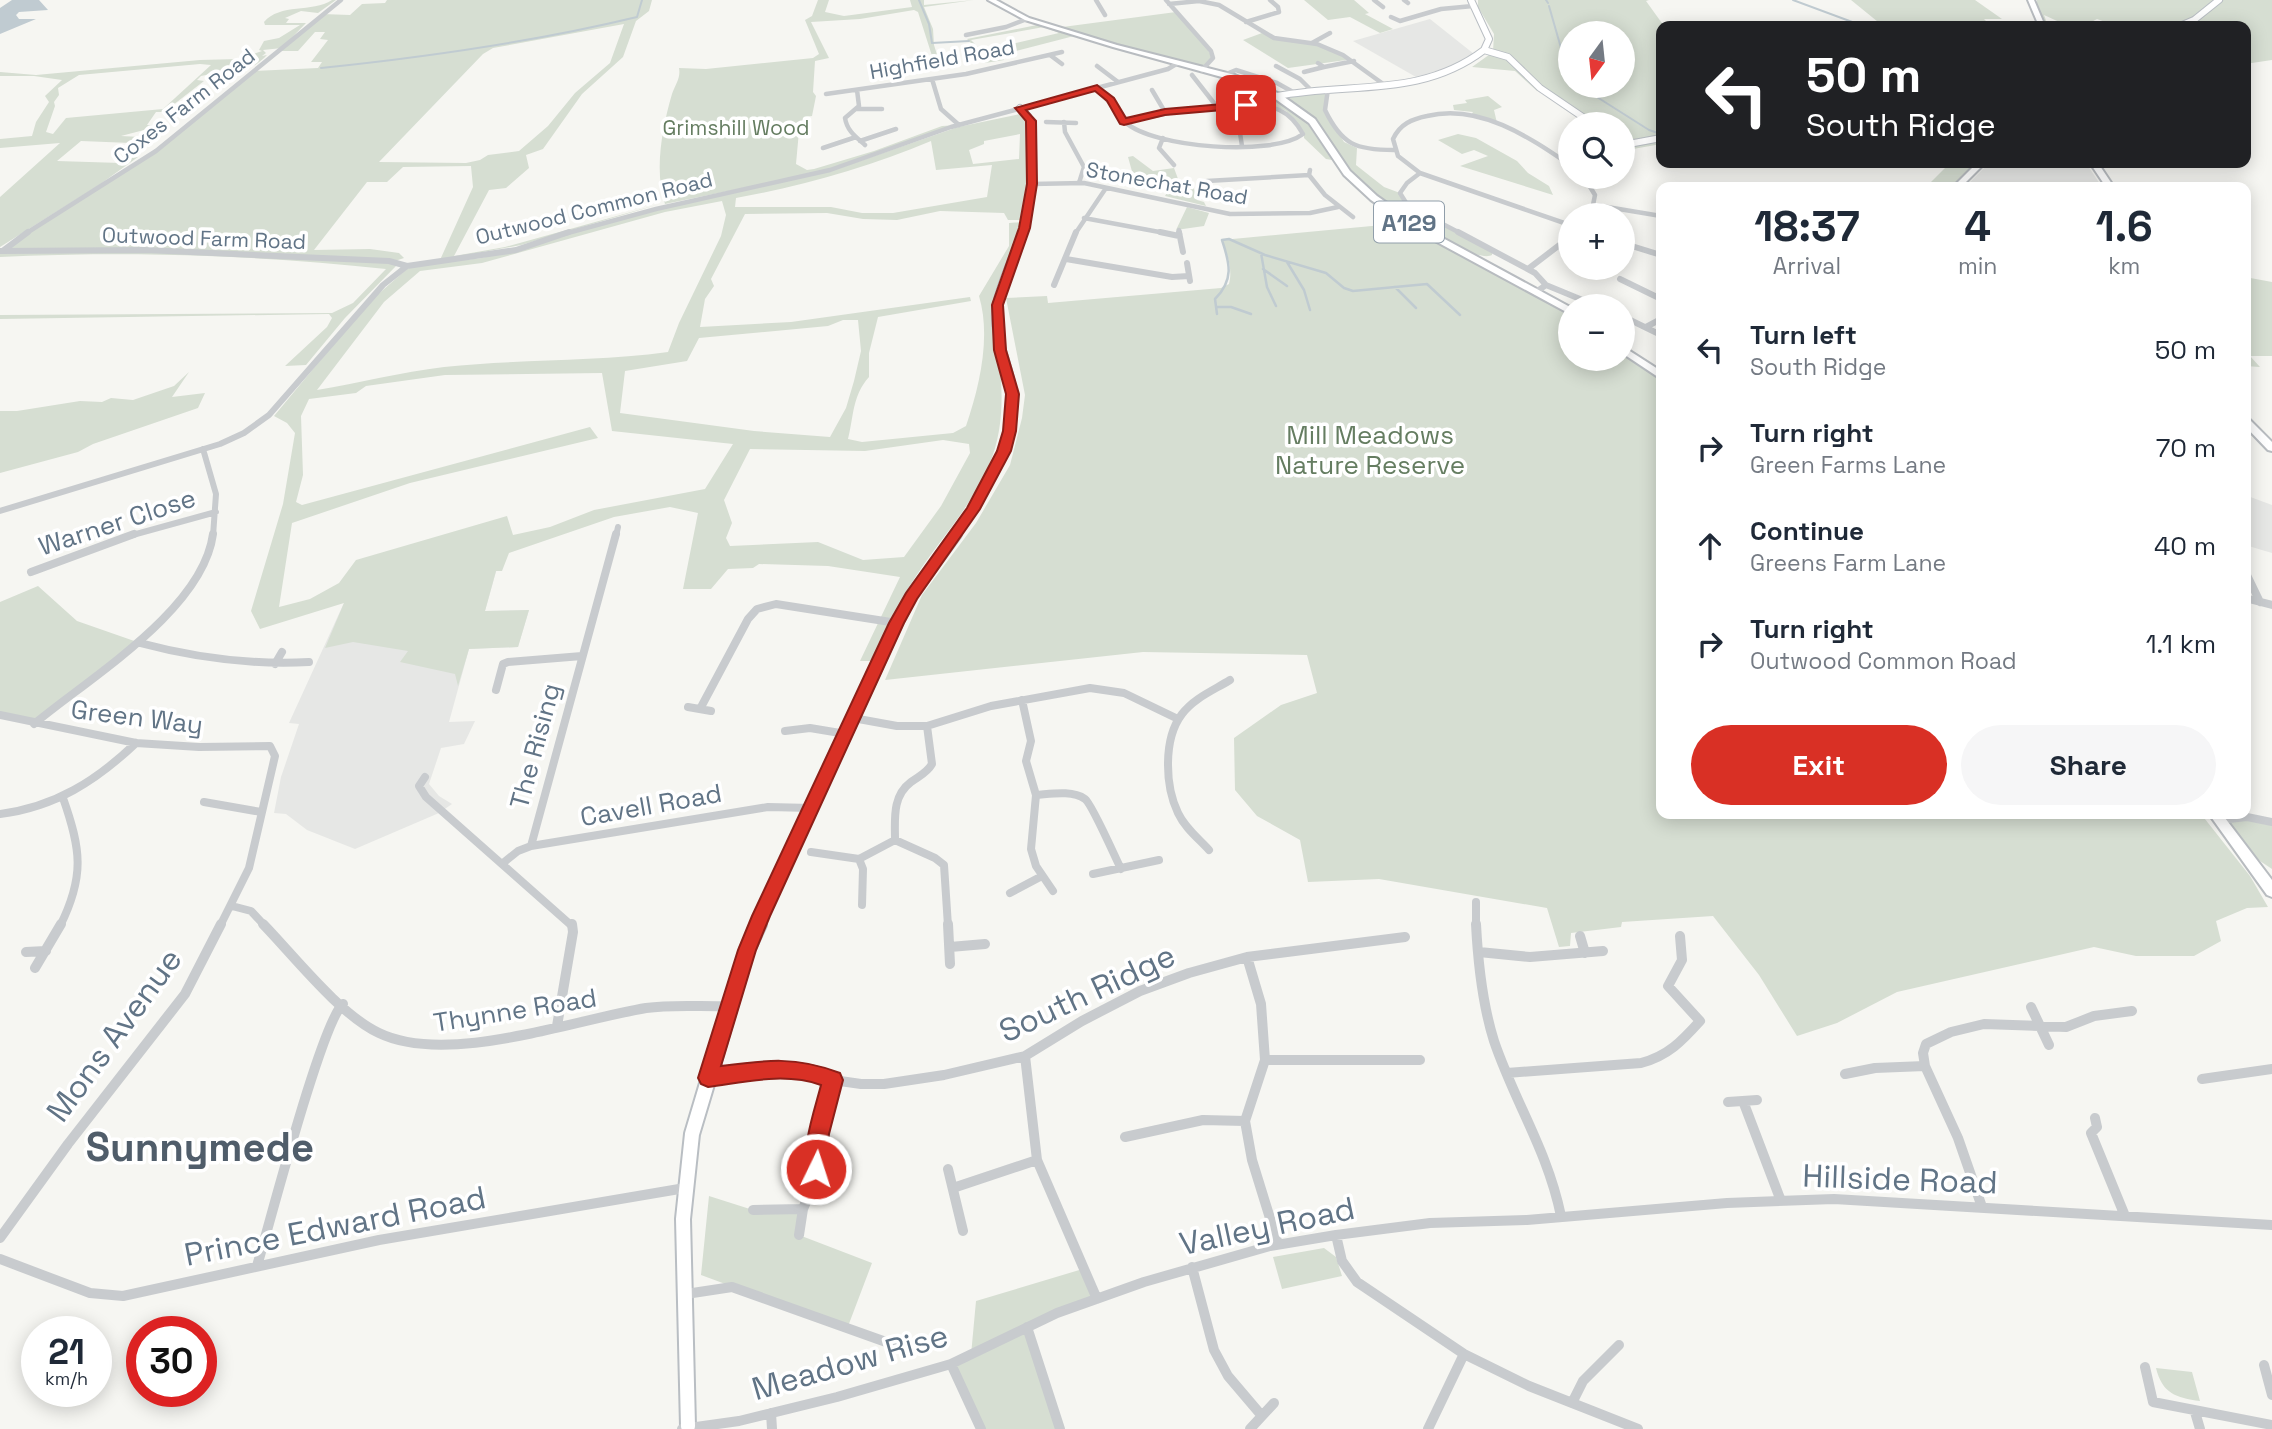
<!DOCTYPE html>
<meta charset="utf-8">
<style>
:root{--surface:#fff;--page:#f6f6f7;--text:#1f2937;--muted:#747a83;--accent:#d93025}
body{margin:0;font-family:"Space Grotesk",sans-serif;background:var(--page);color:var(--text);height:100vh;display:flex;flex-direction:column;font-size:26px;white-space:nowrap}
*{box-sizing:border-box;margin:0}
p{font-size:23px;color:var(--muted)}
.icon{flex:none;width:38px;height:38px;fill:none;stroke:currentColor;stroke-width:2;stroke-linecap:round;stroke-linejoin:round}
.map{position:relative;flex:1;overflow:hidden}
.details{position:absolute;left:1656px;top:182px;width:595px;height:637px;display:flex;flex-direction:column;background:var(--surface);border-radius:14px;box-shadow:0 4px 18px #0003}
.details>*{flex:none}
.hud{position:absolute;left:1656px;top:21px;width:595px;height:147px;border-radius:14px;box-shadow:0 4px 18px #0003;background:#202124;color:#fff;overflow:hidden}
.needle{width:46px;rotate:195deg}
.controls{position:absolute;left:1558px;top:21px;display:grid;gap:14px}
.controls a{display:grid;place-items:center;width:77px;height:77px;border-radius:50%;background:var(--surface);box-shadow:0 4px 18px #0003;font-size:35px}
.speed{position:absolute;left:21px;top:1316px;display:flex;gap:14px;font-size:35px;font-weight:700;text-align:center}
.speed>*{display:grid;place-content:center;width:91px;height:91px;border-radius:50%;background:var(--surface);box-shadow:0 4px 18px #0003;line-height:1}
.speed small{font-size:18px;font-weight:400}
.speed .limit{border:10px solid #d22;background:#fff;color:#111}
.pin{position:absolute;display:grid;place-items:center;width:60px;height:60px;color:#fff;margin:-30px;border-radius:14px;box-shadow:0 4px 10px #0006}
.me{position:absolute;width:77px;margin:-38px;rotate:4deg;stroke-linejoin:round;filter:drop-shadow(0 0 5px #0008)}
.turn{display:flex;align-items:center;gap:24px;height:147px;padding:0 35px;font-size:32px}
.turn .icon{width:91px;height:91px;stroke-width:2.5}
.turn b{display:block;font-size:49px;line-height:60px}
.eta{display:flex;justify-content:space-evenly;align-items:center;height:119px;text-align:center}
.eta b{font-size:42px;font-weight:700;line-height:49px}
.button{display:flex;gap:14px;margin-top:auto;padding:14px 35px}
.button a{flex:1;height:80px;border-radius:42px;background:var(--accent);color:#fff;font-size:28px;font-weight:700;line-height:80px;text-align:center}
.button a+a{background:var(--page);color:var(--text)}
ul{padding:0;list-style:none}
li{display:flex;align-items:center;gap:21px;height:98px;padding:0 35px}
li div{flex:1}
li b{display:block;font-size:26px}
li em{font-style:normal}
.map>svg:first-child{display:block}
.built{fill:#e6e7e5}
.green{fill:#d6ded2;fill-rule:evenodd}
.water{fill:#c0cbd1}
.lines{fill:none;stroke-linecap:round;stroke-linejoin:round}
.stream-far1{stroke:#c0cbd1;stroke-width:2}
.stream{stroke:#c0cbd1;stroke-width:2.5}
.secondary-far3-casing{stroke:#b9bec3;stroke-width:8}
.secondary-far2-casing{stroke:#b9bec3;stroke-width:10}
.secondary-far1-casing{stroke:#b9bec3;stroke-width:14}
.secondary-casing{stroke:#b9bec3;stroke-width:18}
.primary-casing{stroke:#b8bcc0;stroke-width:4}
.street-far3{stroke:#c8cbce;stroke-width:4.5}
.street-far2{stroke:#c8cbce;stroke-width:6}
.street-far1{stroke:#c8cbce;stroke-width:8}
.street{stroke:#c8cbce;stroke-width:10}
.secondary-far3{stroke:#fff;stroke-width:6}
.secondary-far2{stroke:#fff;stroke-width:8}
.secondary-far1{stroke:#fff;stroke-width:10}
.secondary{stroke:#fff;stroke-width:14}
.primary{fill:#fff;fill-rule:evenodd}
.route{fill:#d93025;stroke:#8d1f18;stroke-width:2}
.labels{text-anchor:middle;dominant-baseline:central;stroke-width:7;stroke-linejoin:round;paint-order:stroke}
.far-street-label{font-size:21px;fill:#617486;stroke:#fff}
.far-park-label{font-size:21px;fill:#657d61;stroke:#fff}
.shield{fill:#fff;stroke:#909eaa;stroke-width:2}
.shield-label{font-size:24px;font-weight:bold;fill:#617486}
.park-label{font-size:26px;fill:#657d61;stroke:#fff}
.street-label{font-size:26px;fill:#617486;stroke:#fff}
.near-street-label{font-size:32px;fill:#617486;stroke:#fff}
.near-district-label{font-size:40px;font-weight:bold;fill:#505d6a;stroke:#fff}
</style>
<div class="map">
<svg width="2272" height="1429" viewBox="0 0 2272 1429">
<rect width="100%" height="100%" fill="#f6f6f2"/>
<path class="built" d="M1430,19L1474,54L1450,67L1416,77L1353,41Z
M1989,163H2086L2102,187H1965Z
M2245,495L2272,505V553L2245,545Z
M501,554L485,611L529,610L518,647L469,649L449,722L475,721L464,744L441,748L429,784L439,796L452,804L439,813L355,849L307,830L286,814L274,813L281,777L299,724L289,723L364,559Z"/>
<path class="green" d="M332,0H336L318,13L301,11L285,18L289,19L286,23H306L282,48L263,50L266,53L262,56L267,55C248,76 227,70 201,76L197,80L204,81L164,112H156L147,125H153L144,130L121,136L141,137L131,143L81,141L57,161L121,163L128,158L138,157L99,185L0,247V197L60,143L0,148V139L32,136L36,122L49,102L45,96L62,80L34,76H0V72L36,75L200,60L238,59L262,51L259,50L264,41L279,38L300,25H265L264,22C280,3 312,13 332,0ZM200,64L211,65L163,109L66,118L53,134L46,132L55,106L54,102L59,95L58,88L79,75Z
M387,0H652L649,11L636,21L623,57L582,94L543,149L526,155L529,168L506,188L489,190L454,256L505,247L660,204L521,245L440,260L473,187L471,166L403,167L387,182H367L314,250L370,249L399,253L404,258L392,262L396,266L345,318L306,365L285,366L327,327L332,318L329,314L0,319V315L332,313L353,303L386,269C257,255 129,251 0,257V251L134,166L254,71L318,68L322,62H311L328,40L320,39L325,32H315L298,51H280L322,14L350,15L362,4L385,3ZM624,24L610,63L575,93L548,126L519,151L488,155L480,160L466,163L379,162L483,54L493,48Z
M818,0H829L825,12L844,16L912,7L910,0H924V5L974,0L924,7L933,29L934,45L938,58L933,59L918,12L914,10L860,19L811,22L829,58L815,61L813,92L816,96L812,116L804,117L799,131L796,164L807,170L814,169L874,151L942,126L959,125L837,169L958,127L1020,114L1029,122L1028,196L1023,220H1008L1004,213L940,211L897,220L863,219L827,213L745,214L711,279L714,286L705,299L700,327L791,322L970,297L971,301L878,317L869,353V377C852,396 854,416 848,439L862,442L953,433L966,426C980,385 991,336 979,296L1009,246V223L1022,222C1016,252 993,281 992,313C992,325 996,337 998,349C1003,388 1005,428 989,465C971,507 941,538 916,576C898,603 885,632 872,661H860L900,577L828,566L759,564L753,568L728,569L711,589H683L698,513L670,507L614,517L509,553L502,571H496L485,611L529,610L518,647L469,649L458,686L455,674L400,662L408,651L353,642L325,648L344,603L260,629L251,611L283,504L295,433L287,423L274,416L368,303L407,269L417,265L482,258L587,228L772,182L665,204C654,171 662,128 672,94C675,85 681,78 679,68L706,69L813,58L819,54L805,20L812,16ZM1020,134L1019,159L973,164L969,150L984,144V141ZM931,141L936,170L992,165L987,197L893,213H862L831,207H735L736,198C802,186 869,167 931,141ZM722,201L726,215L721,236L679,323L668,352C594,362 518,359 444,367C401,372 359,383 317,390L384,302L420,271L482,263L665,212ZM843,320H858L861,351L854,381L846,408L830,437L754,431L620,413L625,371L687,361L699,338L828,326ZM602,373L612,431L733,444L705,489L594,510L550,527L513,535L507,516L356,560L339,583L310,599L279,607L292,523L410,483L598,438L590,427L302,505L296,502L303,475L301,416L309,399L356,393L366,386L445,375ZM943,440L969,444L970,453L941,506L904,557L863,560L818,542L730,546L726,538L732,523L724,500L750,449L865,451Z
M1304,0H1354L1369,13L1365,14L1393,29L1380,33L1350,17L1328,20Z
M1478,0H1649L1646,1L1664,26H1661V144L1622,151V124H1593L1545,91H1537L1515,71L1472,67L1493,52L1494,34L1478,7ZM1570,33H1622V86H1570Z
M1851,0H1975L2002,19H1984L1986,21L1974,24L1976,26H1883Z
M2037,0H2272V60L2245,64V26H2116L2097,19L2084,26H2068L2044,15L2048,26H2046L2037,7Z
M1176,12L1202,41L1213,58L1202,70L1055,28Z
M1037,25L1074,36L1001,55L1004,60L985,63L981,53L967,39ZM1044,27L1059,33L982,51L971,40Z
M1262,33L1274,39L1321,46L1346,58V60L1288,68L1243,40Z
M1328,92L1325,111L1344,142L1357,148L1356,165L1384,187L1400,193L1404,203L1492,253V255C1472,266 1371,194 1355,175C1342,160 1333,142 1321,126C1312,115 1297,108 1288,97L1293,94Z
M1268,94L1307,123L1332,160L1326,159L1304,138V132L1286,111L1269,103L1263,96Z
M1488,96L1502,107L1494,110L1497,123L1471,115L1473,112L1454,110L1453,105L1467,103L1465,100Z
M1458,134L1476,138L1517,161L1528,173L1549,186L1553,195L1460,166L1488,156L1474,150L1462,154L1438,140Z
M1133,156L1153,171L1174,168L1181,187L1193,186L1197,200L1204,202L1206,206L1165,196L1172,185L1169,183L1133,175L1128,157Z
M1950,163H1981L1957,187H1926Z
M1187,207L1209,213L1204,226L1176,230Z
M1404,223L1570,315V359H1622V352L1661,378V814H2201L2250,876L2268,907L2247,908L2216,921L2221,941L2194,956H2136L2094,947L1897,992L1837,1023L1797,1036L1759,975L1713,916L1622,922L1621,927L1571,933L1570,946L1559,947L1547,908L1379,879L1308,882L1300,840L1257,816L1235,790L1234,738L1281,705L1317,693L1307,655L1143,652L885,680L922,595L976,523L1010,465L1022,418L1025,395L1006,298L1047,296L1048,303L1221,288L1229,284C1233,268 1227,255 1222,240Z
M2245,277L2272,282V356H2250L2260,367L2245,366Z
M189,372L172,397L205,393L198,408L93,444L78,452L0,473V411H17L80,401L102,402L111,398L133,400L174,386Z
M38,586L77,621L140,643L34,724L0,715V602Z
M2223,820L2272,822V869L2260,861Z
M709,1196L753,1210L803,1209L799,1235L872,1263L847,1329L701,1275Z
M1324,1248L1336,1257L1342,1276L1282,1289L1273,1257Z
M1086,1268L1097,1299L1028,1327L1060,1429H981L951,1364L971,1355L976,1301Z
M2156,1368L2192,1372L2200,1401C2176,1398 2162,1393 2156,1368Z"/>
<path class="water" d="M12,0H39L48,10L19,12L16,15L19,19H36L0,34V8Z"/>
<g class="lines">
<path class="stream-far1" d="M919,0L929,24L932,43L969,41
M1546,0L1548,3
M1793,0L1863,26
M1549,6L1561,48L1570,58
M321,68C428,57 533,42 637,17L642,0
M1592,86L1589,92L1649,130L1661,134
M1164,183L1179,190"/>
<path class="stream" d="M1261,253L1267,287L1276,306
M1287,262L1304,290L1310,310
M1263,269L1287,286
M1395,287L1416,308
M1216,307H1231L1251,314
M1217,314L1215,299C1234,280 1230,264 1222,240L1229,239L1265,255L1326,273L1344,288L1353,291L1427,284L1460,315"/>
<g class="secondary-far3-casing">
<path id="secondary-far3" d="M1471,0L1489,39L1484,50L1508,57L1540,88L1593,124
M2180,26L2194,20L2219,0
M1277,96C1350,82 1421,98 1484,50
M1020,108L1028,116L1031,125L1030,200L1023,234
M1622,142L1634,143L1661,138"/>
</g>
<g class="secondary-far2-casing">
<path id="secondary-far2" d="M954,536C981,498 1018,442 1013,394C1010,364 991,335 997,304C1002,280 1015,255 1023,232"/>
</g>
<g class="secondary-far1-casing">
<path id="secondary-far1" d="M758,926L897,623L911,596L956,534"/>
</g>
<g class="secondary-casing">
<path id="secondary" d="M688,1426L683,1219L692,1134L747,950L759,924"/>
</g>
<g class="primary-casing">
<path id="primary" d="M988,0H996L1029,18L1117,45L1235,75L1280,94L1315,119L1350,171L1377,196L1417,224L1570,307V314L1411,228L1371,200L1344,175L1309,123L1274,98L1229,79L1113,47L1025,20Z
M2028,0H2034L2045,26H2039Z
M1977,163H1985L1961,187H1953Z
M2090,163H2098L2114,187H2106Z
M1622,346L1661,371V379L1622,353Z
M2245,417L2248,418L2272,442V451L2268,450L2245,426Z
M2209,814H2222L2272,880V897L2267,895Z"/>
</g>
<path class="street-far3" d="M1096,0L1105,15
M1166,0L1211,51L1213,58L1202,70
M1374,0L1383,7
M1404,0L1408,3
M1169,4L1199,1L1219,5L1274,38L1317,44L1343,55L1386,86
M1391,17L1400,21L1441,9L1473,6
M1246,22L1279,12L1278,7L1270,0
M966,35L1006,27L1027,19
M1312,43L1330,33
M1050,55L1062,64
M1318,63L1324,67L1354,61
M1097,66L1118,82
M1276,66L1300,79L1311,90
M1304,72L1324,67
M1192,75L1217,107
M1224,75L1236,70L1277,83L1293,92
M932,79L941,109L959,125
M1097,87L1125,122
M1328,89L1325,110C1342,145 1356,150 1394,150
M857,90L859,106L845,118C847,131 856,137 865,145
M1152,90L1165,112
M826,94L966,74L1062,52
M1246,104C1273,105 1289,109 1303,134C1273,157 1153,148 1125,122L1178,111Z
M857,109H882
M1046,122L1076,123
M1064,122L1065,132L1084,167L1079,183
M1229,124L1240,133L1242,146
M1163,138L1159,148L1174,165
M860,141L896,129
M823,148L856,137
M1570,165C1529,137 1479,103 1427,116C1412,119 1400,124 1393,139L1398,156L1420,173L1570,225
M1310,170L1309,175L1325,195L1353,217
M1420,173L1407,183L1400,193L1408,206L1462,234
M1584,177L1595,195L1591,215
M1207,181L1309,175
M1032,184L1084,183L1230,214L1310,213L1338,207
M1595,205L1661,216
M1084,218L1170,234
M1179,230L1180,234
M25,234L156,151L341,0
M564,234L656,209L830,170L951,127L1168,69L1178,63
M1075,234L1106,188"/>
<path class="street-far2" d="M1160,232L1179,236
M1179,232L1183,252
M1458,232L1535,273L1546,285L1536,292
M1622,243L1661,255
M4,250L28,232
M1,251L146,250L389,261L407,266
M1066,259L1172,277L1189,276
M1187,263L1190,281
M1528,269L1570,237
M1620,279L1661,299
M1054,285L1076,232
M1546,285L1597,306
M1622,316L1661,335
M1646,327L1661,319
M203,449L216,494L213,536
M0,511L220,444L244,433L269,415L383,285L407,266L516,250L569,232
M129,536L216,512
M616,536L618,527"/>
<path class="street-far1" d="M2245,571L2260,602
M31,572L134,534
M2245,598L2272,605
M140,643C196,658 251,665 309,662
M275,664L282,652
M496,690L503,664L508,662L582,656
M1022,700L1031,741L1026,761L1036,795L1031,849L1036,866L1053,891
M688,707L711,711
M700,709L748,619L757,609L776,604L897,623
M0,715L136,743L199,747L270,746L275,756L249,868L220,926
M853,718L897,726H927L991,706L1090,688L1124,693L1178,719
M34,724C89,678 203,610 213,534
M927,726L932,764C927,773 919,776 911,782C892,796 895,819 895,840L935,858L944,865L948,926
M785,731L810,728L846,734
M425,777L419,786L426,797L572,926
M1036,795C1051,794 1072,790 1085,799C1092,804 1115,857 1121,869
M204,802L261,812
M0,814C55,807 96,781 136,743
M2220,820L2247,817L2272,822
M531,846L616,534
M1209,850C1198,838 1185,828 1178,813C1165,786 1163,739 1182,714C1194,698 1214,690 1230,680
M811,852L859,859L895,840
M859,859L863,869L862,905
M503,863L518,851L531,846L768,807L812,808
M1093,874L1159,860
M1010,893L1042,876
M1476,902V926
M232,906L251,911L265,926
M60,926C85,876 81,849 63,798"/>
<path class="street" d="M263,924C294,956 340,1015 379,1033C447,1066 574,1020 646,1008C674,1004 703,1007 731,1006
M948,924L950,964
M1476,924C1478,963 1482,1003 1494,1041C1515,1103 1547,1149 1561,1216
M1580,936L1585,953
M950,947L985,944
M26,952L46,951
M1479,952L1530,957L1603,951
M1247,957L1261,1004L1265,1060L1245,1121L1252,1160L1278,1244
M35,968L61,924
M2031,1007L2049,1045
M557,1026L573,932L572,924
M1025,1056L1037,1160L1097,1299
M1265,1060H1420
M1507,1073L1641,1063C1668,1056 1682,1041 1700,1021L1668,986L1682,960L1680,936
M1845,1074L1875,1068L1925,1066
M708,1078L774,1068L807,1071L833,1080L861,1084H884L944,1075L1025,1056L1082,1021L1140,991L1189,973L1247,957L1405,937
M2202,1079L2272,1069
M1743,1101L1781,1201
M1728,1102L1757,1100
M2095,1118L2097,1127L2091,1133L2125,1216
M1125,1137L1203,1120L1245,1121
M948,1169L963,1231
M953,1188L1037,1160
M1982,1207L1958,1138L1925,1066L1923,1053L1926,1044L1951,1032L1984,1024L2066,1027L2094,1016L2132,1011
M753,1210L803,1209L814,1182L819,1134L833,1080
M799,1235L803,1209
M1336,1235L1342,1261L1357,1282L1464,1354L1529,1386L1638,1429
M0,1238L68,1144L185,994L221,924
M0,1259L90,1293L123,1296L379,1240L685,1188
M257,1266C269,1226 322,1021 343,1004
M1192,1267L1214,1350L1228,1376L1262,1416
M686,1294L732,1287L900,1347
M1027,1327L1060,1429
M951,1364L981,1429
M2264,1365L2272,1395
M2145,1367L2153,1402L2272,1425
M1572,1403L1583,1381L1619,1345
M2195,1412L2200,1429
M771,1413L772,1429
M682,1429L739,1421L837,1397L951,1364L1057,1313L1144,1282L1270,1246L1336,1235L1430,1223L1527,1220L1727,1203L1834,1199L2272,1225
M1250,1429L1274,1403
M1428,1429L1464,1354"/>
<use href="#secondary-far3" class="secondary-far3"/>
<use href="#secondary-far2" class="secondary-far2"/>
<use href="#secondary-far1" class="secondary-far1"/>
<use href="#secondary" class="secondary"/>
<use href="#primary" class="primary"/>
</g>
<path class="route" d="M1097,85L1114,98L1126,118L1165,109L1246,102L1250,105L1246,108L1165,115L1124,125L1120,124L1107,101L1095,91L1026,110L1036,121L1037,184L1030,228L1003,305L1006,350L1019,394L1016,431L1011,451L980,509L917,599L904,623L770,916L756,950L721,1066C766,1060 796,1056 840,1073L843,1080L829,1134L824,1176L816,1179L809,1176C799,1153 815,1109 821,1085C784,1072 746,1082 708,1087L701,1084L698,1078L738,950L752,916L889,623L906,593L967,508L997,451L1003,431L1006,394L994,350L992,305L1019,228L1027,184L1026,121L1015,108Z"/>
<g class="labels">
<g class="far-street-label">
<text transform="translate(942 59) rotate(-10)">Highfield Road</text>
<text transform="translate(184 106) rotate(-38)">Coxes Farm Road</text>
<text transform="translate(1167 183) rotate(10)">Stonechat Road</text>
<text transform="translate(594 208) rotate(-14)">Outwood Common Road</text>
<text transform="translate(204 238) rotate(2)">Outwood Farm Road</text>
</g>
<g class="far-park-label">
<text x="736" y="127">Grimshill Wood</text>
</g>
<rect class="shield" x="1374" y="201.5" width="70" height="41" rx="5"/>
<g class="shield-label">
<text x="1409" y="222">A129</text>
</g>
<g class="park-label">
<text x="1370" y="435">Mill Meadows<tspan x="1370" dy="30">Nature Reserve</tspan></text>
</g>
<g class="street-label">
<text transform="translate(117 522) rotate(-18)">Warner Close</text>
<text transform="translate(137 717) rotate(7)">Green Way</text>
<text transform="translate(535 746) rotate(-75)">The Rising</text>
<text transform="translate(651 805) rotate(-10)">Cavell Road</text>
<text transform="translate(515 1010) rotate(-9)">Thynne Road</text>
</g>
<g class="near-street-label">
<text transform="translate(1087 993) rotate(-25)">South Ridge</text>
<text transform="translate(114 1035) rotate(-54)">Mons Avenue</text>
<text transform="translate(1900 1179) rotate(2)">Hillside Road</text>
<text transform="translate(335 1226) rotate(-11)">Prince Edward Road</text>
<text transform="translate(1267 1226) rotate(-12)">Valley Road</text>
<text transform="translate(850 1362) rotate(-16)">Meadow Rise</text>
</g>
<g class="near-district-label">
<text x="200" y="1147">Sunnymede</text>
</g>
</g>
</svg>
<div class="controls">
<a><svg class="needle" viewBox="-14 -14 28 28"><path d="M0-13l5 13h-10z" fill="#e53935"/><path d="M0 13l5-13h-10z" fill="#747a83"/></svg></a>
<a><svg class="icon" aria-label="search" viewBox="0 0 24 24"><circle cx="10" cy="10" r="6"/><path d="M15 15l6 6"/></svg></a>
<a>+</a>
<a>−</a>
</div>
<div class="speed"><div>21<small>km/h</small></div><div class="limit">30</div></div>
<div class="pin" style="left:1246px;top:105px;background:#d93025"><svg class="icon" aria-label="arrive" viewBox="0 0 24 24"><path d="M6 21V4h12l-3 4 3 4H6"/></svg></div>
<svg class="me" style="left:816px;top:1169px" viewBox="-20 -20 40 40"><circle r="17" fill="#d93025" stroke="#fff" stroke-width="3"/><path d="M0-11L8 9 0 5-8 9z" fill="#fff"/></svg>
<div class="hud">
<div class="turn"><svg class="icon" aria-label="left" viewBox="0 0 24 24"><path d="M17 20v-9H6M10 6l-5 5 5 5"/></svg><div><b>50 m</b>South Ridge</div></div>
</div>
<section class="details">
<div class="eta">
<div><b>18:37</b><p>Arrival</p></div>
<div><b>4</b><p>min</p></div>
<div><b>1.6</b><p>km</p></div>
</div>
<ul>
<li><svg class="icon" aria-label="left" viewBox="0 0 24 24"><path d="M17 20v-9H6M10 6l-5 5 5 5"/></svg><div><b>Turn left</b><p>South Ridge</p></div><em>50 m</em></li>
<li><svg class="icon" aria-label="right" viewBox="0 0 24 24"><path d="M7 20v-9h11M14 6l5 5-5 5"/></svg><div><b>Turn right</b><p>Green Farms Lane</p></div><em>70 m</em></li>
<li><svg class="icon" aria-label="ahead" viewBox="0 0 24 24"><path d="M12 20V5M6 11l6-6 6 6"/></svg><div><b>Continue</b><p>Greens Farm Lane</p></div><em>40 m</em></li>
<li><svg class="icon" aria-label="right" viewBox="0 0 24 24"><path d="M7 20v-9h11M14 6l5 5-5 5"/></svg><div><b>Turn right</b><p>Outwood Common Road</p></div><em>1.1 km</em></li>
</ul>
<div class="button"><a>Exit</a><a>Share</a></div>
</section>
</div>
